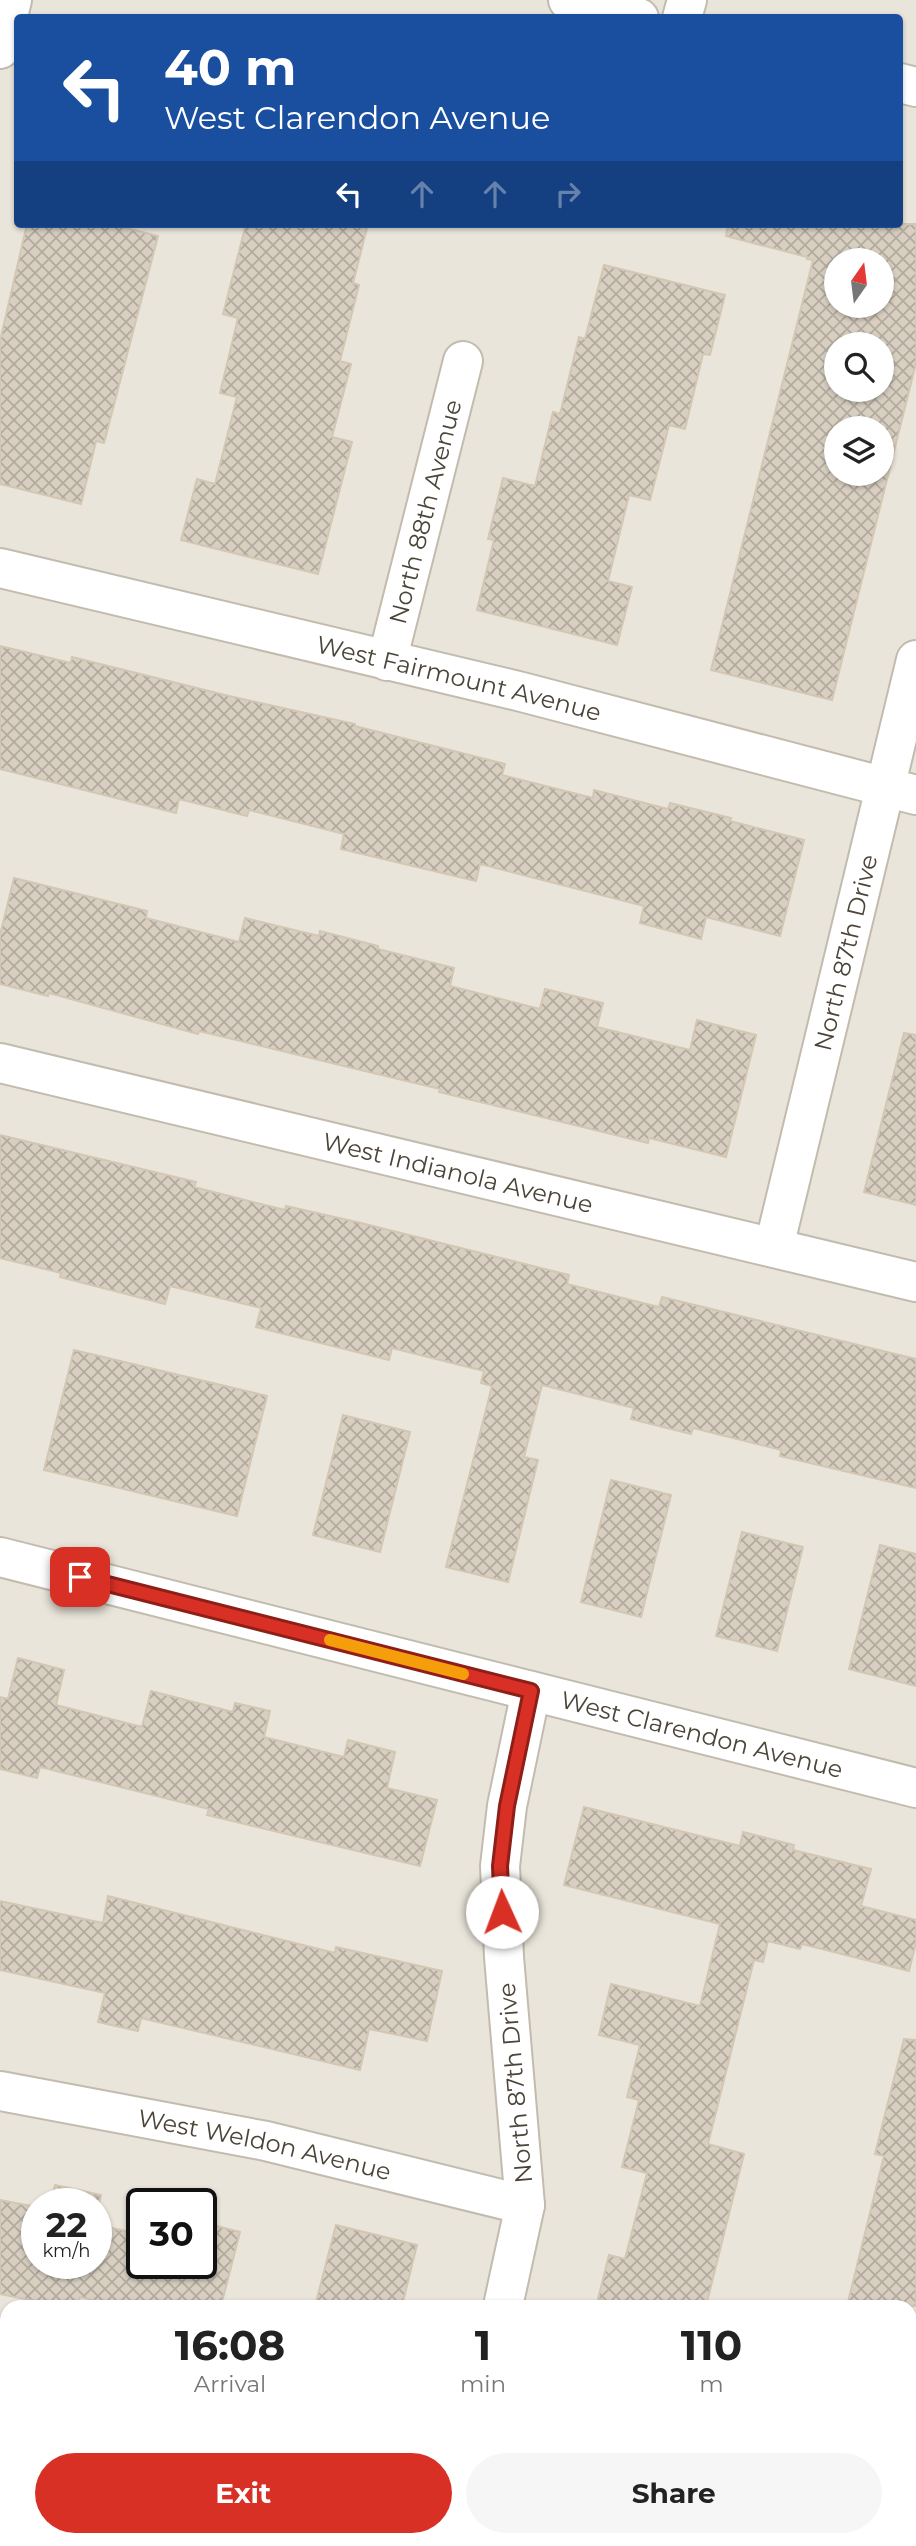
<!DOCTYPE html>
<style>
:root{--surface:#fff;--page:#f6f6f6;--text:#222;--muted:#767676;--accent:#d93025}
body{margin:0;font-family:Montserrat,sans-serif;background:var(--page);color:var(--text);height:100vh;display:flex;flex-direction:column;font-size:26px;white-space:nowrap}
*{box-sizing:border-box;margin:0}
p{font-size:23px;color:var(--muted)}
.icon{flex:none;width:38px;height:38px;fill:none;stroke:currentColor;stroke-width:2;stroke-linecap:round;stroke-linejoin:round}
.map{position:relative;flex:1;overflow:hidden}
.drawer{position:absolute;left:0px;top:2300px;width:917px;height:247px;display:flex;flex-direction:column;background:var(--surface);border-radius:21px 21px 0 0;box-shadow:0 2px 5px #0004}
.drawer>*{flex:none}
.banner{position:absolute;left:14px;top:14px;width:889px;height:214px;border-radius:7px;box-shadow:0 2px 5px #0004;background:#1a4fa0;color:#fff;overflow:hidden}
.needle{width:46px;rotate:14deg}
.fabs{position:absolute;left:824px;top:248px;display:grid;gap:14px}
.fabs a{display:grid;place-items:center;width:70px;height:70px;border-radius:50%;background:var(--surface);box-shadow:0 2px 5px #0004;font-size:35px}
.speed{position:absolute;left:21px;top:2188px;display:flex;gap:14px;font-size:35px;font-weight:700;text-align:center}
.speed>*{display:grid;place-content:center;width:91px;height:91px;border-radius:50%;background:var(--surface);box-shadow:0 2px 5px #0004;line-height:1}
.speed small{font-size:18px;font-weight:400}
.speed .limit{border:4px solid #111;border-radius:10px;background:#fff;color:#111}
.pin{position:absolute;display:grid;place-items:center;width:60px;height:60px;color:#fff;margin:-30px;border-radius:14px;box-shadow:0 4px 10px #0006}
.me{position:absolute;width:77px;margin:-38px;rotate:358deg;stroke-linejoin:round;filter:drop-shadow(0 0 5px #0008)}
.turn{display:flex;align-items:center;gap:24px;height:147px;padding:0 35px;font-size:32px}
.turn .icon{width:91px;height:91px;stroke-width:2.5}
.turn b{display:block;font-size:49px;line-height:60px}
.lanes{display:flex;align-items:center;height:66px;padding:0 35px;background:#0003;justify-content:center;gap:35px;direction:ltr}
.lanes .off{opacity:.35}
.eta{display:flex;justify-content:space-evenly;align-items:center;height:119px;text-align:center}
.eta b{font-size:42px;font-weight:700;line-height:49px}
.button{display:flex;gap:14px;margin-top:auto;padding:14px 35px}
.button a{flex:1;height:80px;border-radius:42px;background:var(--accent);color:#fff;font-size:28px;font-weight:700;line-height:80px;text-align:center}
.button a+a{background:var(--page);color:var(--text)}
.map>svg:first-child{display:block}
.residential{fill:#eae5da;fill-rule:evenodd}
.building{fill:url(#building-cross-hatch);stroke:#d3c7b4;stroke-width:2;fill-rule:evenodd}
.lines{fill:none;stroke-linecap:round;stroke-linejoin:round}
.minor-casing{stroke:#c2bbae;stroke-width:42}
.minor{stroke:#fff;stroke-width:38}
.route-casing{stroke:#8d1f18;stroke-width:18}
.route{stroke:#d93025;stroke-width:12}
.slow{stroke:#f59e0b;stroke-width:12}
.labels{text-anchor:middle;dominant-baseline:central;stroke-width:7;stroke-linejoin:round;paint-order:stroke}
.street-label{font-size:24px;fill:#4b4439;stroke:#fff}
</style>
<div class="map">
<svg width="916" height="2546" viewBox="0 0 916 2546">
<defs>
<pattern id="building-cross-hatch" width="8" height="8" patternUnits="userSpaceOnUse" patternTransform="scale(1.75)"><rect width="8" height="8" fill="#d8cfc1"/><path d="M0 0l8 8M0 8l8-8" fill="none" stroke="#b1aa9e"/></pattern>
</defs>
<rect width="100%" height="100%" fill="#f6f3ec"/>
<path class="residential" d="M0,0H916V2546H0ZM18,18H900V224H18ZM836,261H882V306H836ZM836,345H882V390H836ZM836,429H882V474H836ZM37,2203H96V2263H37ZM142,2203H201V2263H142ZM7,2306H910V2539H7Z"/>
<path class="building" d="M27,224H110L158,236L104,443L96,441L81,504L0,484V341Z
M246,224H368L353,283L359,285L340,361L351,364L332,437L352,442L318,574L181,540L197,479L215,484L237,397L220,393L238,318L223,314Z
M728,224H916V363L832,700L711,670L813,260L807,259V257L726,236ZM836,261H882V306H836ZM836,345H882V390H836ZM836,429H882V474H836Z
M604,265L725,295L710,355L703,354L685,429L669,425L650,500L629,495L608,581L632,587L617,645L477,610L494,540L488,539L503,478L535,486L553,412L560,414L579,337L585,339Z
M0,646L71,663L72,657L225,695L355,724V726L505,764L502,775L593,798L594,790L668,809L670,803L731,818L730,821L804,840L780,936L706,917L701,939L640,923L644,906L480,864L476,881L341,849L344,834L249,810L247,816L179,799L176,813L0,769Z
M14,878L147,911L146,918L239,942L245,918L319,936L320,931L378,946V949L454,968L450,986L540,1009L545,989L603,1003L597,1027L690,1050L697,1020L756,1035L726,1157L649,1138L648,1143L439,1092L440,1089L348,1067L199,1031L198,1034L49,993L48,996L0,984V935Z
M904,1033L916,1035V1205L864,1192Z
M0,1135L196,1182L194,1187L285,1210L286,1206L361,1223L569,1275L567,1284L659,1307L662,1297L916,1359V1488L780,1456L781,1450L693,1428L691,1434L631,1419L634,1408L542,1385L524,1457L538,1460L508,1582L446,1567L492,1386L481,1383L484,1371L392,1348L389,1360L256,1327L261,1308L170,1286L165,1304L60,1277L61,1273L0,1258Z
M74,1350L267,1396L237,1516L44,1470Z
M343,1415L410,1432L380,1552L313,1535Z
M611,1480L671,1495L641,1617L581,1602Z
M742,1532L803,1547L777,1651L716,1636Z
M880,1545L916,1554V1686L849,1669Z
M18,1658L64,1670L56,1705L142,1727L151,1691L233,1712L235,1703L270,1711L264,1737L344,1757L348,1740L395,1752L387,1788L437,1800L420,1866L207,1815L209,1809L40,1767L37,1778L0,1769V1697L8,1699Z
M584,1807L740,1846L743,1832L794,1845L793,1850L871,1869L861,1906L916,1920V1943L909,1971L802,1944L800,1949L768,1941L763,1962L754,1960L708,2144L744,2154L706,2306H628L598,2299L609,2255L625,2259L647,2173L622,2167L639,2100L627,2097L640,2045L599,2035L611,1984L700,2006L720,1924L564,1885Z
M108,1896L335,1953L336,1947L442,1971L427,2041L369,2029L360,2070L141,2018L138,2031L98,2022L105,1993L0,1970V1901L103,1923Z
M904,2039L916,2040V2306H847L884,2156L875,2154Z
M55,2185L101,2195L96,2218V2203H51Z
M0,2200L37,2207V2263H96V2224L142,2235V2263H201V2222L240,2232L221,2306H117L80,2297L78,2306H59L0,2294Z
M336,2225L417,2245L402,2306H315Z"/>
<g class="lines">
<g class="minor-casing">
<g id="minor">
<path d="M568,0L639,18"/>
<path d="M682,18L687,0"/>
<path d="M0,49L12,0"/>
<path d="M900,83L916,87"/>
<path id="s1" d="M0,568L518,691L916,795"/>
<path id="s2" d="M387,661L463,361"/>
<path id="s3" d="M0,1063L916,1282"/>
<path id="s4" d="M774,1247L916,660"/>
<path id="s5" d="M0,1557L916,1788"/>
<path id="s6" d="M0,2091L266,2141L525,2205"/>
<path d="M503,2306L525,2205L504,1957L500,1866L507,1806L531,1691"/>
<path d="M448,2546L450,2539"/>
</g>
</g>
<use href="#minor" class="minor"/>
</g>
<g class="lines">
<g class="route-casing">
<path id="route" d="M80,1577L531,1691L507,1806L500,1866L502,1912"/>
</g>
<use href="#route" class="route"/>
<path class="slow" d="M330,1640L463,1674"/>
</g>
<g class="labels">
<g class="street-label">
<text stroke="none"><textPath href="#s2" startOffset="154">North 88th Avenue</textPath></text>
<text stroke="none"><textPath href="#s1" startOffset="472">West Fairmount Avenue</textPath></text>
<text stroke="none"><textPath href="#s4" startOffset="303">North 87th Drive</textPath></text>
<text stroke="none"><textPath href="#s3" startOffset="471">West Indianola Avenue</textPath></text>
<text stroke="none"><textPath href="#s5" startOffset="724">West Clarendon Avenue</textPath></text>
<text transform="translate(515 2083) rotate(-95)">North 87th Drive</text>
<text stroke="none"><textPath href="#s6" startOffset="270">West Weldon Avenue</textPath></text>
</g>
</g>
</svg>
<div class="fabs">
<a><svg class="needle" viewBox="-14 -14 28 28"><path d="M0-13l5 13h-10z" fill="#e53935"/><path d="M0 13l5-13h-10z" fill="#767676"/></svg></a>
<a><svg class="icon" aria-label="search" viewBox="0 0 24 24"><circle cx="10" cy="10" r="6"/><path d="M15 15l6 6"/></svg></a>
<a><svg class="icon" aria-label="layers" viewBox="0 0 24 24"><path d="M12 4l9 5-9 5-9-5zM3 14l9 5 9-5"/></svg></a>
</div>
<div class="speed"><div>22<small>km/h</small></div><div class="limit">30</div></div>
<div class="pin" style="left:80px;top:1577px;background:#d93025"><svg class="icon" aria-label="arrive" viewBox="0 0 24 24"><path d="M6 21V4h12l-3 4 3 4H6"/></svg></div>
<svg class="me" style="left:502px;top:1912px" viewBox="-20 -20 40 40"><circle r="19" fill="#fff"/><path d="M0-13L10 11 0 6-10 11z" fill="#d93025"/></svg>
<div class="banner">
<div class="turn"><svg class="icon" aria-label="left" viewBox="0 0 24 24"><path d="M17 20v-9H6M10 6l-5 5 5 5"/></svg><div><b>40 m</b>West Clarendon Avenue</div></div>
<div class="lanes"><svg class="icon" aria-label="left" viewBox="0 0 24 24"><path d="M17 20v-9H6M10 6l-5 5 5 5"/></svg><svg class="icon off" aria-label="ahead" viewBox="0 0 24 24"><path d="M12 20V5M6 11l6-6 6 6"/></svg><svg class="icon off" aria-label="ahead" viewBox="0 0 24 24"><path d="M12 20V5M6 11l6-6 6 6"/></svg><svg class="icon off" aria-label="right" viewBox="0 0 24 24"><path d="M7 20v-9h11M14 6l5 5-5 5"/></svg></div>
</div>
<section class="drawer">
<div class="eta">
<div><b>16:08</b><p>Arrival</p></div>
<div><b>1</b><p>min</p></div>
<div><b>110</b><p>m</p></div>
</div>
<div class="button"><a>Exit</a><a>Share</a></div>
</section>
</div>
